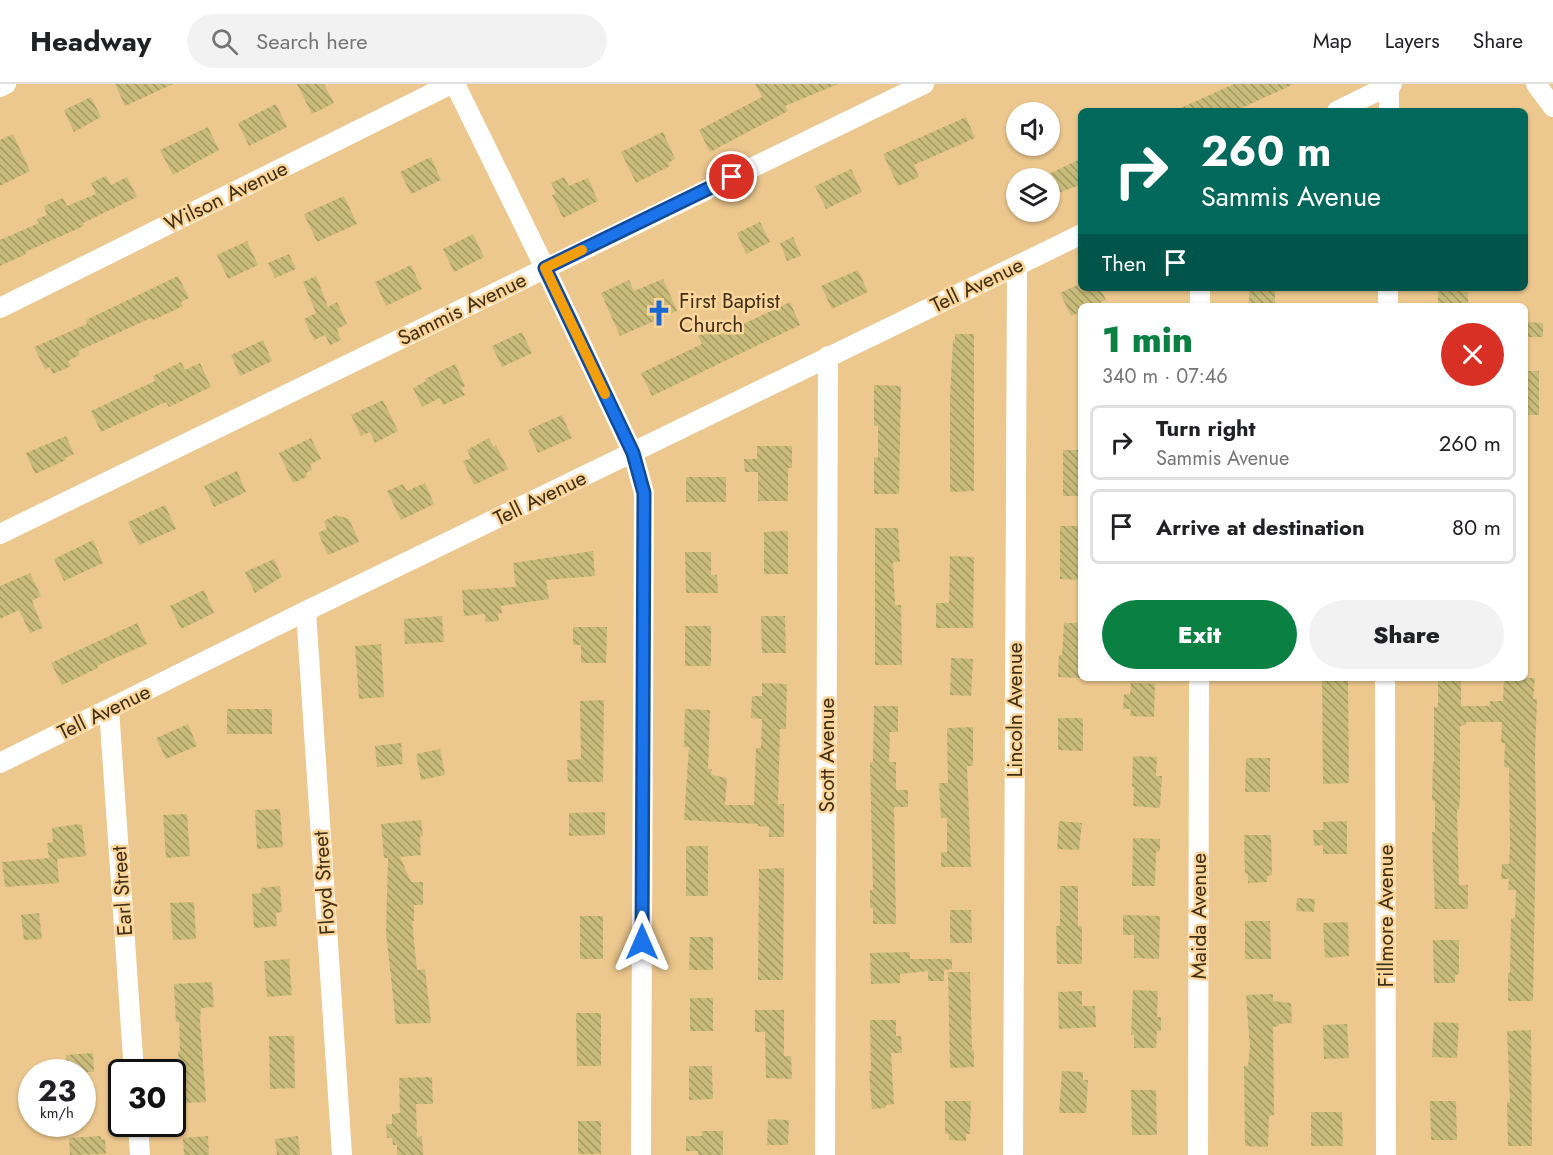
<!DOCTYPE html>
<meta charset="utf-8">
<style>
:root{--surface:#fff;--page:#f2f2f2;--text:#202124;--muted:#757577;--line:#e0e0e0;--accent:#0b8043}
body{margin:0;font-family:Jost,sans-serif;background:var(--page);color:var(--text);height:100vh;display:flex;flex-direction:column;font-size:22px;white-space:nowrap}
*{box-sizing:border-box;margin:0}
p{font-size:20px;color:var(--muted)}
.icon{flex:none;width:33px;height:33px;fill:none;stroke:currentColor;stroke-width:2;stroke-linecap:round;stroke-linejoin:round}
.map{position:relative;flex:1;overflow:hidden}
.details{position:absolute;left:1078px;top:219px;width:450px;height:378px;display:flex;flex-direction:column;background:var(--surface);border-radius:9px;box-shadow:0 2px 4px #0004}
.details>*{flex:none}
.hud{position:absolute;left:1078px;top:24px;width:450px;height:183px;border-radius:9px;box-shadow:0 2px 4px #0004;background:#00695c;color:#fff;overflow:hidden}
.tools{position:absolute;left:1006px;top:18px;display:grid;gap:12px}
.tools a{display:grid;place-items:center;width:54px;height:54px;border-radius:50%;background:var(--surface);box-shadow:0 2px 4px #0004;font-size:30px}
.speed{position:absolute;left:18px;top:975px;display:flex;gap:12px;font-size:30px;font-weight:700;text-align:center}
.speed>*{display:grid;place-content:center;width:78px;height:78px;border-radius:50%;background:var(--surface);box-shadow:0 2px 4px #0004;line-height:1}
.speed small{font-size:15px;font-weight:400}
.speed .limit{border:3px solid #111;border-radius:9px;background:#fff;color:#111}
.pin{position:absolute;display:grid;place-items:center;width:51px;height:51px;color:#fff;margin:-26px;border:3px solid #fff;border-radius:50%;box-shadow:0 2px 6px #0007}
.me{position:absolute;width:66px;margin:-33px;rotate:0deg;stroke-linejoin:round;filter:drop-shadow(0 0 4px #0008)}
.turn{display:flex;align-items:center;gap:21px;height:126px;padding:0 24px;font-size:27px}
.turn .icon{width:78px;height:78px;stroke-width:2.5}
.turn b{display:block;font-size:42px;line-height:51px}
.then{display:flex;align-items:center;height:57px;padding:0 24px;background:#0003;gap:12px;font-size:22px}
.round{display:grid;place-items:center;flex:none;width:63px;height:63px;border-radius:32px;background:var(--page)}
.headline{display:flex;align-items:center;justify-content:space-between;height:102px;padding:0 24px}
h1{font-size:36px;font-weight:800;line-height:45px;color:var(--accent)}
.cta{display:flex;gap:12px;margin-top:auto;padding:12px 24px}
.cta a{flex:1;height:69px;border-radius:36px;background:var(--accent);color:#fff;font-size:24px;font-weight:800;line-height:69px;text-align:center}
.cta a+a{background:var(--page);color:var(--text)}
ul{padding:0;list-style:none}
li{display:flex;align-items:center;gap:18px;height:75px;margin:0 12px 9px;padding:0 12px;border:3px solid var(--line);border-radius:9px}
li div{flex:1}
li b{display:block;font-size:22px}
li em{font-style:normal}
header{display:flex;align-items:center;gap:36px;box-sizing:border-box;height:84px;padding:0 30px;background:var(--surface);border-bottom:2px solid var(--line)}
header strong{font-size:28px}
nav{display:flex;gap:33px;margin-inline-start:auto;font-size:21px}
.search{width:420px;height:54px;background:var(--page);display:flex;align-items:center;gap:15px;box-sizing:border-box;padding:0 21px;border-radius:33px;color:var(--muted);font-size:22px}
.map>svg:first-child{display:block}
.building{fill:url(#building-back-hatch)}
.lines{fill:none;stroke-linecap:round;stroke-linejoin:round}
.street{stroke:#fff;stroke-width:20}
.route-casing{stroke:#114b97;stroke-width:15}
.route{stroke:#1a73e8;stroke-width:10}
.slow{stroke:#f59e0b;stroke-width:10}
.labels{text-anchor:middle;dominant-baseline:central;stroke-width:5;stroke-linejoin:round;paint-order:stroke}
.street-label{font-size:21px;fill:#3d2e16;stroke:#fbd59a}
.poi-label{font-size:21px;fill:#3d2e16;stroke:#fbd59a;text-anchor:start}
</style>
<header>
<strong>Headway</strong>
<div class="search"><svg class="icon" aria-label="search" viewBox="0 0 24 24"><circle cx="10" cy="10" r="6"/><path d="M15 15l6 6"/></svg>Search here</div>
<nav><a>Map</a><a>Layers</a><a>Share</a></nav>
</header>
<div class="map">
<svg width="1553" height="1071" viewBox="0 0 1553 1071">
<defs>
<pattern id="building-back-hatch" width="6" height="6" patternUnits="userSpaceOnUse" patternTransform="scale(1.5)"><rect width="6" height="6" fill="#c9bb7a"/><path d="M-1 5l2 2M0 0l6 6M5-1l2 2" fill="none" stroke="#a49863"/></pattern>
</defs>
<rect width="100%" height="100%" fill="#edc88e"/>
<path class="building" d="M115,0H173L125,22Z
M297,0H324L334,19L312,30Z
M755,0H838L785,22L788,27L710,68L699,46L762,13Z
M1234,0H1294L1235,27H1174Z
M91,13L101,33L74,48L64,26Z
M276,20L287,43L249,62L238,39Z
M966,33L975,54L914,81L919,93L898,102L883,70Z
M208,43L219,66L173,91L160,66Z
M663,48L675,75L668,79L670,82L636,99L621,68Z
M13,50L30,87L0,102V56Z
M431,73L441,96L411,110L400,88Z
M1082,74V100L1058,109L1049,90Z
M851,85L862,108L826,125L815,102Z
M106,92L111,101L127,93L137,113L83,139L84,142L25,168L26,170L0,182V156L39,139L37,135L47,131L44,122L63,114L67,122L96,110L91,99Z
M564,93L569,102L588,94L598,117L563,134L552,111L556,109L551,99Z
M344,112L357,140L317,158L304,130Z
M760,138L770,158L746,170L737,149Z
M473,150L484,173L454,188L443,165Z
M793,153L801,172L787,177L780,159Z
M247,157L258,181L228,195L217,171Z
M289,170L296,185L275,194L268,179Z
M411,181L422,205L386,222L375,198Z
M858,186L868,208L832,225L821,202Z
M178,192L189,214L181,218L183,222L153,236L151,234L78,267L80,271L68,277L71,282L53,290L50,283L45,285L34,263L87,240L86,236Z
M316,192L328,223L337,218L347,240L337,245L341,256L330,261L325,251L314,256L304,235L316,229L303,198Z
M663,195L677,227L620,252L601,209L629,196L634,207Z
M1082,199V204H1100L1106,216L1092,222H1082V227L1071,232L1060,209Z
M1249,204H1275V222H1249Z
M1438,204H1463V208H1468V222H1438Z
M790,218L800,241L652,312L641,289L702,260L698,252L719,243L722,250Z
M1526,238L1543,239V253H1526Z
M522,248L532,269L502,283L492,262Z
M955,250H974V407L950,408V314L953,256H955Z
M263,256L272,277L240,292L231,271Z
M181,278L185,286L200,279L211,303L169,323L166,318L101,348L91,327L155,297L153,292Z
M455,280L465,302L461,304L465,311L443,321L440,314L422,323L413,304L426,297L425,295Z
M1526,287H1539V331H1526Z
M874,301L901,302L899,410H874V373L878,374V342H874Z
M383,316L398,347L375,359L370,348L361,352L351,331Z
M562,331L572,354L538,369L528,346Z
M66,352L74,370L65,374L66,376L35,390L26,369Z
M311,354L321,375L310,380L312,386L306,389L307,393L293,399L279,369Z
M489,354L494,363L496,361L508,385L474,401L463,377L471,374L467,366Z
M757,362H792V384H788V417H758V388H745L744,375H757Z
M1063,366H1082V412H1063Z
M237,387L246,408L214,423L204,402Z
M686,393H726V418H686Z
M425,399L434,420L401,436L387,407L403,400L407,407Z
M165,421L176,445L139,461L128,438Z
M336,431L349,435L359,458L328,471L318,449L327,445L324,437Z
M1060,442H1082V496L1060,495Z
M875,444H898L900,478H893L895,521H901L902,581H875Z
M788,447V490H764V448Z
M93,456L103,479L64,497L54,475Z
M593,467L595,492L546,496L549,515L501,522L502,529L498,530L499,537L485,538V530L464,532L462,506L516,503L513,479Z
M685,468H711V491H717L718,509H686Z
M950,472L974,473L973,544H936V519H949Z
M274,475L282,493L255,509L245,488Z
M30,489L41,512L32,517L43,544L30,549L19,526L0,535V502Z
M204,506L214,529L181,545L170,522Z
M442,532L444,558L405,560L404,535Z
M761,532H785L786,569H762Z
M137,539L147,560L97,582L98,584L62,601L51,579Z
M1064,539H1082V594L1058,593L1059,571H1062Z
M685,542H711V582H685Z
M573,543H607L606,579H581V561H573Z
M381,560L384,613L359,615L355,562Z
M951,574L973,575L971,612L950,611Z
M1322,594H1348L1349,699L1323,700Z
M1438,594H1461V622H1490V617H1503L1504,594H1535L1533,615H1537L1535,669L1536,745L1533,917H1508V889H1510L1511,834H1515L1516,806H1508L1509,795H1501L1502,780H1509L1510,762L1509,684L1504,683L1505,659H1501L1502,638H1466V641L1460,642V714L1459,726H1457L1459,801H1468V825H1435L1432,748H1435V717L1432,716L1433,678H1434V623H1438Z
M762,599L787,600L786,645H780L778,720H784V753H769V743L758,742V740L684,736L689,663H684L685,625L710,626L708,685H712L711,691L727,694L725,721H754L756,664H761L762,635L751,634L752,612H762Z
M1131,599L1155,600L1154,633L1130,632L1131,625H1123L1124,610H1130Z
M604,616L603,698H568L567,676L581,675L580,617Z
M874,622H898V648H890L889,678H896V706H908V723H894L896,840H873V824H870V806H873L870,678H873Z
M227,625H272V650H227Z
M1058,634H1083V667L1058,666Z
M188,640L197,662L166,675L156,654Z
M973,643V682H967L971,783H941V768H947V734H941L939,699H948L947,644Z
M401,659L403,680L377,683L375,662Z
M440,665L445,691L421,696L416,670Z
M1133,672L1157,673L1156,692H1162L1160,724L1133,722L1134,703H1132Z
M1246,674H1270V708H1245Z
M280,725L283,763L257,765L255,726Z
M605,728V751L569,752V729Z
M187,730L190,772L166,774L163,731Z
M421,736L423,752H420L421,771L400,773L411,798H423V821H414V837H412L417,886L425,885L431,939L396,940L386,848L388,774H384L381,740Z
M1059,737L1082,739L1079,766L1057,765Z
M1347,737V770H1323V761L1314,762L1313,746H1323V738Z
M78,740L82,741L86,772L57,775L59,799L5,803L2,778L49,774L47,759L53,758L52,744Z
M1244,751H1271L1272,791L1267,792V798L1248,799V790H1245Z
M1133,754L1160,755V767L1156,768L1155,802H1132Z
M686,762H708V812H686Z
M784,784L783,896H758L759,785Z
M280,802L282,828L276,829L277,842L254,844L252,810L261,809V804Z
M1060,802H1078V842H1082V880H1057L1056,842H1060Z
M1297,814L1315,815L1314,828L1296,827Z
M194,818L196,855L173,856L170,819Z
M950,826H971L972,859H950Z
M39,829L42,855L24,856L21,831Z
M1123,831L1160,832L1159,875L1134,874V851H1123Z
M580,832H603V875H580Z
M1245,837H1270L1271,875H1245Z
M1348,838L1349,872L1325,874L1323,839Z
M690,853H713V886H689Z
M1433,856H1459V890L1455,891V899H1434Z
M910,868V875H952V885L944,886V897H928V887L900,890V899L871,900L870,869Z
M289,875L292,911L267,913L264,877Z
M948,888H970L972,966H974V983L950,984Z
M212,898L214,923L201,924L200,937L206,1018L181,1019L178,968L180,967L179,938H176L174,900Z
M1133,906L1158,907L1157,933H1161V947H1157L1156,964H1134V951H1131Z
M1082,907V922H1095L1096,943L1059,945L1058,908Z
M1273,910V917L1291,919L1292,939L1279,940V942L1273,943L1274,1031L1269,1032L1268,1063L1245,1062L1244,982H1248L1250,964L1246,911Z
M690,914H713V947H690Z
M755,926H784V972H791L792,995L766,994L765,948H755Z
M576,929H601V982H577Z
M870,936H896V952H901L902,969H891L894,1020L886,1021V1024L872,1025L869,987H871Z
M1434,938L1459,939L1457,974L1432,973Z
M1347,940L1349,974L1324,975L1323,941Z
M1531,946L1532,1062H1508L1507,1018H1510L1507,947Z
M269,952H294L295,1004L270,1005Z
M93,969L94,988H67L66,971Z
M689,982H712L713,1015L689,1016Z
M1062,987L1083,988V996H1088L1086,1029H1059Z
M432,993L433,1020H416L417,1053L422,1052L423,1071H397V1061H393L392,1054H387L386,1040H392V1030L400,1029L399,994Z
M1131,1006H1156L1157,1051H1132Z
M945,1017H971L970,1050H966V1057L949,1056V1050H945Z
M1430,1017H1456L1457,1056H1431Z
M1311,1028H1342L1343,1062H1311Z
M768,1035L789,1036L788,1061H767Z
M578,1037H601V1070H578Z
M702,1047H723V1071H698V1067H686V1052H702Z
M101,1052V1056L105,1055L106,1070L70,1071L69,1054Z
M208,1052L209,1071H184L183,1054Z
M298,1052L300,1071H277L275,1055Z"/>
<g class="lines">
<path class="street" d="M455,0L545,184L633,369L644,409L641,1071
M1536,0L1553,23
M0,3L6,0
M1337,27L1392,0
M1389,27V2
M1200,222V204
M1388,222V204
M0,224L451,0
M0,450L924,0
M306,527L342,1071
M1385,594L1386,1071
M109,625L134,988
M0,679L306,527L1082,150
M138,1040L140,1071
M825,1071L828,272
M1013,1071L1017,182
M1198,1071L1199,594"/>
</g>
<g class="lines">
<g class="route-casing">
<path id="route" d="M642,858L644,409L633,369L545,184L732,93"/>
</g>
<use href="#route" class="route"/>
<path class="slow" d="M582,166L545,184L605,310"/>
</g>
<defs>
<g id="church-bare" transform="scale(2.07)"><path d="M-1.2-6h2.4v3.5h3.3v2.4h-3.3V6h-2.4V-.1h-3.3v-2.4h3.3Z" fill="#1967d1" stroke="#fbd59a" stroke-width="2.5" paint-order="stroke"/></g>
</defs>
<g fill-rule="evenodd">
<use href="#church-bare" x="659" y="229"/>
</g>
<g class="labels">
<g class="street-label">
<text transform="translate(226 112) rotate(-26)">Wilson Avenue</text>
<text transform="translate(977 201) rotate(-26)">Tell Avenue</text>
<text transform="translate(462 225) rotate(-26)">Sammis Avenue</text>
<text transform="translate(540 414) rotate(-26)">Tell Avenue</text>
<text transform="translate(1015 626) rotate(-90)">Lincoln Avenue</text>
<text transform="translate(104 628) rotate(-26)">Tell Avenue</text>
<text transform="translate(827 671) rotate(-90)">Scott Avenue</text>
<text transform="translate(324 799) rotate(-94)">Floyd Street</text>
<text transform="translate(122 807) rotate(-94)">Earl Street</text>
<text transform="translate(1199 832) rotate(-90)">Maida Avenue</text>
<text transform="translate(1386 832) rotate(-90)">Fillmore Avenue</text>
</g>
<g class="poi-label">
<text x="679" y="217">First Baptist<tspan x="679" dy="24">Church</tspan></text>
</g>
</g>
</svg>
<div class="tools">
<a><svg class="icon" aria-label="sound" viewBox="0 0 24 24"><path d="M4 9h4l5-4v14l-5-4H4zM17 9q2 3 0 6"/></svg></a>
<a><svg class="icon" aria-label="layers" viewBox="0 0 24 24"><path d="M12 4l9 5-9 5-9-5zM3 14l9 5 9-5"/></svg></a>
</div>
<div class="speed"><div>23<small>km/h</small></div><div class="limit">30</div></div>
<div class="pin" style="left:732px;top:93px;background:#d93025"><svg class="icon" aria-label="arrive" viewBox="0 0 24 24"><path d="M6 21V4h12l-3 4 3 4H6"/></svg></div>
<svg class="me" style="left:642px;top:858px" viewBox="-20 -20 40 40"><path d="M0-17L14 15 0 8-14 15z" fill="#1a73e8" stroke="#fff" stroke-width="4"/></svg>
<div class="hud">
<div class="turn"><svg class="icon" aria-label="right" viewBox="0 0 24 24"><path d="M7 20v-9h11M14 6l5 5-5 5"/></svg><div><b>260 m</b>Sammis Avenue</div></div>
<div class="then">Then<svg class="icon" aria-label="arrive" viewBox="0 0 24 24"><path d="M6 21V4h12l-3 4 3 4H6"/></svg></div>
</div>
<section class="details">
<div class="headline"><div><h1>1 min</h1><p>340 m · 07:46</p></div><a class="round" style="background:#d93025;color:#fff"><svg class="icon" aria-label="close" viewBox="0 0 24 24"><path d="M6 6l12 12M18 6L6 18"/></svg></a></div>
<ul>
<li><svg class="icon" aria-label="right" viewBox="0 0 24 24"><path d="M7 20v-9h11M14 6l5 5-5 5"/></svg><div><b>Turn right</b><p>Sammis Avenue</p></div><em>260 m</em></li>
<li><svg class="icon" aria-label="arrive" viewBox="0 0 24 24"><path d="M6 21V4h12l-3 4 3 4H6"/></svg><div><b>Arrive at destination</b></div><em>80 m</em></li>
</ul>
<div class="cta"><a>Exit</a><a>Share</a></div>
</section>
</div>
